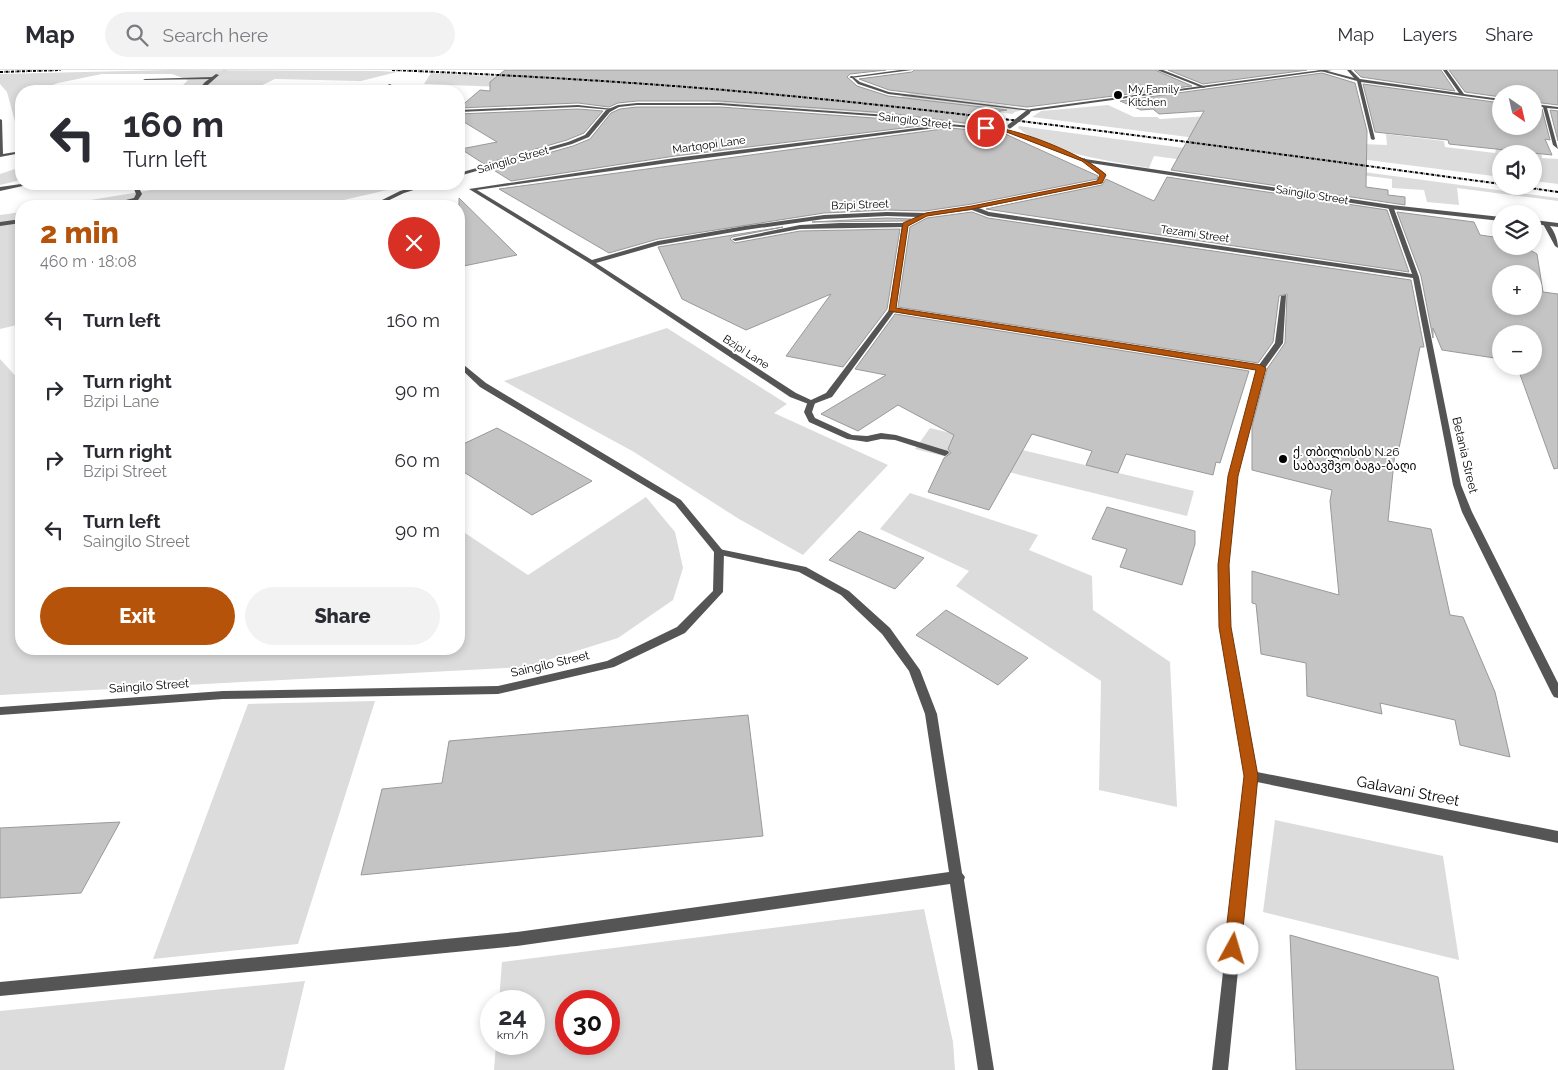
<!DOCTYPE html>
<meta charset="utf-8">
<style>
:root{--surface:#fff;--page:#f2f2f3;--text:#2b2b33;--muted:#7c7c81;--line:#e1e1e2;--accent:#b45309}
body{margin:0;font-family:Raleway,"Noto Sans Georgian",sans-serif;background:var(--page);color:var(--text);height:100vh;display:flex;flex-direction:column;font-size:19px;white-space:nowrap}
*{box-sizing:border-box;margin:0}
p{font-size:16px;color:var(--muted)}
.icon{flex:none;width:28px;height:28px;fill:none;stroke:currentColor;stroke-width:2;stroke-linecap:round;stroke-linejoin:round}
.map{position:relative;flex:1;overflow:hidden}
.details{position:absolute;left:15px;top:130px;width:450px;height:455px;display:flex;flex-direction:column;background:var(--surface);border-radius:20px;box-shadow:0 2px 8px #0003}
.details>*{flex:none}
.guide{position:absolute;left:15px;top:15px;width:450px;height:105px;border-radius:20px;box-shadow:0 2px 8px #0003;background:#fff;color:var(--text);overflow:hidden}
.needle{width:32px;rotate:146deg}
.fabs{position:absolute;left:1492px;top:15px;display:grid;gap:10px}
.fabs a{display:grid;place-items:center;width:50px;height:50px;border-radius:50%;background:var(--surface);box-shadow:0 2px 8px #0003;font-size:25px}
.speed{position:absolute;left:480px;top:920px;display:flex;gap:10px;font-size:25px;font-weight:700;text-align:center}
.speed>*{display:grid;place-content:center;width:65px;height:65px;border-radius:50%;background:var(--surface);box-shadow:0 2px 8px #0003;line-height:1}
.speed small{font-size:12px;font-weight:400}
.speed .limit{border:8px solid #d22;background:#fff;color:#111}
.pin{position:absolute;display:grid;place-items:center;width:42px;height:42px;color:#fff;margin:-21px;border:2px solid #fff;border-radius:50%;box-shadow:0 1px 5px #0007}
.me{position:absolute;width:55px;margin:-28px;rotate:6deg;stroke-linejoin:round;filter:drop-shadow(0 0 4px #0008)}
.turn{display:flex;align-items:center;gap:18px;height:105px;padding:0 25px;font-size:22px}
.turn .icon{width:65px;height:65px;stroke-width:2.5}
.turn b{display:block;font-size:35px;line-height:42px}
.round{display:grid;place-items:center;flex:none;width:52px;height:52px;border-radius:26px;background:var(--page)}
.headline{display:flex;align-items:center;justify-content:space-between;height:85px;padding:0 25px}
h1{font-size:30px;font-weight:800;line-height:38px;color:var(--accent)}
.primary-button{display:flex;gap:10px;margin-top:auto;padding:10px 25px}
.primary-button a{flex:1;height:58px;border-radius:30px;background:var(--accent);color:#fff;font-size:20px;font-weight:800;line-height:58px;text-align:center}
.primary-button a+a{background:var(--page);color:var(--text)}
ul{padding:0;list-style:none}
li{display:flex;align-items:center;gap:15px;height:70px;padding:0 25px}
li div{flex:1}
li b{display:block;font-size:19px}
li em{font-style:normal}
header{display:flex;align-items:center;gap:30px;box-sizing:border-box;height:70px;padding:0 25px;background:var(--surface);border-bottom:1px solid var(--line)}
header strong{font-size:24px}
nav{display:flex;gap:28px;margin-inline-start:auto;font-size:18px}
.search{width:350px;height:45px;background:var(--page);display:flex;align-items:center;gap:12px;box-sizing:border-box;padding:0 18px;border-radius:28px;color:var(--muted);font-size:19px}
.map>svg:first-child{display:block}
.green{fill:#dcdcdc;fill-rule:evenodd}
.building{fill:#c4c4c4;stroke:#999;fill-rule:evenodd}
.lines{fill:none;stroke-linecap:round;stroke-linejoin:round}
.minor-tunnel{stroke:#d9d9d9;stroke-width:4.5;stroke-dasharray:4.5 2.5;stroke-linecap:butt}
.service{fill:#555;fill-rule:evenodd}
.minor{fill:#555;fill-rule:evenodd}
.tertiary{fill:#555;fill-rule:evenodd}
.rail{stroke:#000;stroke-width:2;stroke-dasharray:3 1 0.5 1;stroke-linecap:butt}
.tertiary-bridge{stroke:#555;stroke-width:4.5}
.route{fill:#b45309;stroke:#753606}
.poi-dot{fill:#000;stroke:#fff;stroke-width:2}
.labels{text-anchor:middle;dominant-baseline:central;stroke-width:4;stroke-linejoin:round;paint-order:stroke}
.far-poi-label{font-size:11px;fill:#000;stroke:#fff;text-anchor:start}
.far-street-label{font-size:11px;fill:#000;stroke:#fff}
.poi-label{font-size:12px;fill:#000;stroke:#fff;text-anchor:start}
.street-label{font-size:12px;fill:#000;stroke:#fff}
.near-street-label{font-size:15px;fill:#000;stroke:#fff}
</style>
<header>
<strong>Map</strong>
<div class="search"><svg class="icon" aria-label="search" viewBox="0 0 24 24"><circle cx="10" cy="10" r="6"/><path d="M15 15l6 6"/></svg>Search here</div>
<nav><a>Map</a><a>Layers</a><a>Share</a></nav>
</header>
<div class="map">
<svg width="1558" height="1000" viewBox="0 0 1558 1000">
<rect width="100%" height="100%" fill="#fff"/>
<path class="green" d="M171,0L380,1L397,2L361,11L275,9L256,18L244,21H170L183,15L188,10L172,4H102L58,13L37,21H21V58L17,59L7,22L0,14V4Z
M431,3L572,10L553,19L424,14Z
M967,15L965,29L1027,39L1015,42L1012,44L896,29L911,23Z
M719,22L899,39L999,53L980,56L884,44L710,32Z
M1108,35L1134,47H1157L1160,49L1225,45L1335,73L1387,75L1386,64L1444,71L1445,77L1495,83L1497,76L1541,81L1542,88L1558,89V114L1534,111V84H1501V107L1032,47L1041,41Z
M1019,56L1558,128V131L1457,118L1459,135L1427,132L1424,120L1392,118V109L1281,95L1275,102L1154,86L1149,98C1110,91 1048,83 1018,58Z
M21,97V110L0,115V104Z
M188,114H413L318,136H54Z
M21,142V254L0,259V145Z
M667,258L787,334L774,343L888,395L803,485L739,449L634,382L504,311Z
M0,289L21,312V579H459V459L528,505L646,427L675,462L683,498L673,530L618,568L525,597L0,625Z
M930,358L1194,421L1187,446L915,379Z
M910,423L1038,465L1029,480L1092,506L1093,540L1170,592L1177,737L1099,720L1101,611L956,516L969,501L880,459Z
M375,631L298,874L153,889L248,634Z
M1275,750L1443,786L1459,890L1263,842Z
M924,839L953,972L955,1000H494L496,974H534V931H499L502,892ZM566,931H609V974H566Z
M305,911L284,1000H0V941Z"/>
<path class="building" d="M505,0H886L850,4L847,7L857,16L888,26L1007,40L966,46L987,56L888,43L720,31H637L618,33L609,37L578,33L459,38L480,20L490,21V12Z
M914,0H1155L1192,16L1027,37L889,20L859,9L912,2Z
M1168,0H1307L1203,14Z
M1354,0H1441L1455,21L1361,7Z
M1449,0H1558V35L1534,32V24H1501V27L1465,22Z
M1322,3L1355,13L1367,61L1366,117L1388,120V125L1405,127V135L1171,100L1204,41L1159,44L1153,39L1141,40L1120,31Z
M1363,14L1501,33V56H1534V38L1542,39L1550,70L1545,69L1552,85L1449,74L1448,70L1375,62Z
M637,37H720L888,49L928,55L675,86L511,111L492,99L573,76L590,69L611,43L620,39Z
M578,39L603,41L584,63L567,70L484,94L461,79L497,72L459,49V44Z
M1550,40L1558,41V71Z
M950,58L1003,63L1098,106L1097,109L972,134L925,141L887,140L824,143L658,169L609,183L499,119Z
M1167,107L1387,140L1409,202L986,139L1102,115L1106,109L1154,131Z
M459,128L517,185L459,197Z
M972,142L988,148L1411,210L1424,277H1420L1398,383L1395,382L1388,451L1431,459L1450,545L1463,547L1495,622L1510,687L1460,675L1455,650L1380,633L1382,644L1307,626L1306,593L1261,584L1256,534L1252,533V501L1339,525L1330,431L1332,420L1252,400V356L1267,299L1285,273L1287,224L1279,226L1273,272L1258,293L898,237L910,157L927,148Z
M1397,142L1474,152L1480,165L1501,168V176H1523L1537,184L1543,222L1558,224V398L1554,399L1517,296H1534V264H1501V289L1442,280L1433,258V268L1421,206ZM1501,204H1534V236H1501Z
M887,148L911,149L905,151L812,152Z
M783,157L732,167L730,169L735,173L800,161L900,159L887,239L843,297L786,286L831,224L746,260L682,229L658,177Z
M895,244L1249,301L1220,393L1216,392L1213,405L1126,384L1118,403L1086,395L1092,381L1032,364L989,440L928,422L944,388L951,383L948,379L954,365L898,335L858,361L821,344L886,305L855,299Z
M497,358L521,371L592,411L532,445L459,399V376Z
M1107,437L1195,461V474L1182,515L1120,497L1127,479L1092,469Z
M859,461L924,488L895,519L829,490Z
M946,540L1028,588L998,615L916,565Z
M748,645L763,766L361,805L382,719L442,713L449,671Z
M120,752L81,823L0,828V758Z
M1290,865L1438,907L1454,1000H1296Z"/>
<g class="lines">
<path class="minor-tunnel" d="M217,5L226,0"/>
<path class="service" d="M850,6H852L860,12L889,22L1033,40L1031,41L888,24L858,14Z
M213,7L214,9L143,10L145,9Z
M389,14L392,15L387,21H383Z
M459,66H462V67L459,68Z
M132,114H137L142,124L138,130L111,136H102L134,128L136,124Z
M374,133L376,134V136H349L352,134Z
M21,149V153L0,156V152Z
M840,153H905L908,155L905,157L800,159L735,171L732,169L800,155Z
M808,331H814L815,333L812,342L815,348L852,365L867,366L881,363L896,365L948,381L949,383L945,386L895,370L881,369L867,372L847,369L809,352L804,342Z"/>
<path class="minor" d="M900,0H912L851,8L849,7Z
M1157,0H1163L1206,17L1203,18Z
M1317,0H1324L1354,8L1347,0H1351L1360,9L1459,23L1443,0H1447L1464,24L1501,29V31L1361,12L1375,69L1373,70L1371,69L1357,11Z
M216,4L219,5L201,21H197L205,12Z
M1534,34L1558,37V39L1547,38L1558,79L1553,75L1543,37L1534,36Z
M578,35L614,39L612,40L578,37L459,42V40Z
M0,49L2,50L3,84L21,81V83L0,87Z
M949,54L951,56L675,92L477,120L592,190L658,171L745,156L824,145L887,142L925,143L972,136L1098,111L1101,105L1082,91L1084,88L1106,104L1102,113L979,138L989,142L1412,204L1388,137L1393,136L1419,207L1461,415L1472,442L1558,613V628L1554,627L1552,624L1462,442L1453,415L1413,208L988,146L972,140L926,146L908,156L896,239L1259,295L1275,273L1281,226L1286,225L1283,273L1265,298L1237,406L1228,495L1230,557L1257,702L1558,761V773L1257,712L1228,1000H1212L1245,706L1220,557L1218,495L1229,406L1257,300L894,242L832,327L811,335L790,327L589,193L469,119L675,88ZM887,146L918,147L902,155L889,240L826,323L811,330L796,323L596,193L659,175L745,160L824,149Z
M21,114H32L0,121V117Z
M1546,152C1553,157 1558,169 1558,178L1555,176L1543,154Z
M719,479L806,497L849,521L890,558L920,600L937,644L962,803L965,807L964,810L994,1000H978L950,814L517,876L0,926V912L517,862L949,802L925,644L909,601L882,564L841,525L799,502L716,484L714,482L716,480Z"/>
<path class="tertiary" d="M1321,0H1332L1032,41L1028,43L1026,42L1031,39Z
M637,33H720L888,45L949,54L1005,59L1085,89L1391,135L1501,147V151L1391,139L1084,92L1004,61L949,56L888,47L720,35H637L619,37L610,42L589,67L572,74L459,106V103L568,72L585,65L606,40L618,35Z
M425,114H433L404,123L377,136H370L400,121Z
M1534,150L1558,153V157L1534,154Z
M459,291L486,313L681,430L724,482L723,522L685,563L614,597L498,624L223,629L0,645V637L223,621L498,616L607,591L677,557L713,521L714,482L675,434L480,317L459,297Z"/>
<path class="rail" d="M392,0C532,6 672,14 811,28C1042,51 1271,83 1501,114
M0,2L61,0
M1517,116L1558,122"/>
<path class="tertiary-bridge" d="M1010,56L1028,42"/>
</g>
<path class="route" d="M984,57C1012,55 1087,86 1106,105L1102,113L972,139L927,146L908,156L896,238L1261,295L1266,298L1238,406L1229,495L1231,557L1258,706L1241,879L1238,885L1233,887L1227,885L1224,879L1244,706L1219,557L1218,495L1228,406L1256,300L889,241L903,153L926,143L972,136L1097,111L1100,105L1082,91L1004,61L986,60Z"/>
<g class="poi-dot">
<circle cx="1118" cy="25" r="5"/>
<circle cx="1283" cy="389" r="5"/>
</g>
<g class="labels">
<g class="far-poi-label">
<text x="1128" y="19">My Family<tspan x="1128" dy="13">Kitchen</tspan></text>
</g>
<g class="far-street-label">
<text transform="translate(915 51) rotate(7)">Saingilo Street</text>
<text transform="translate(709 75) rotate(-8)">Martqopi Lane</text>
<text transform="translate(513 90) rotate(-16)">Saingilo Street</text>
<text transform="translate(1312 125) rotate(9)">Saingilo Street</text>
<text transform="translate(860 135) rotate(-2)">Bzipi Street</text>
<text transform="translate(1195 164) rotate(8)">Tezami Street</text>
<text transform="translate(746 282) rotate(33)">Bzipi Lane</text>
</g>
<g class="poi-label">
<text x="1293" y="382">ქ. თბილისის N.26<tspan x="1293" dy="14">საბავშვო ბაგა-ბაღი</tspan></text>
</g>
<g class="street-label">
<text transform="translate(1465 385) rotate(77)">Betania Street</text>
<text transform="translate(550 594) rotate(-13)">Saingilo Street</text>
<text transform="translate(149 616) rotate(-4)">Saingilo Street</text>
</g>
<g class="near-street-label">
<text transform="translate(1408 721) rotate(11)">Galavani Street</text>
</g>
</g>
</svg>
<div class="fabs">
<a><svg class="needle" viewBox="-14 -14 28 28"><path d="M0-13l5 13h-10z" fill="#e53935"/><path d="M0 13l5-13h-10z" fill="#7c7c81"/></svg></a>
<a><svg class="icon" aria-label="sound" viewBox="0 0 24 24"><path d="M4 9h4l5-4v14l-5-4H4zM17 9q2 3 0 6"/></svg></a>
<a><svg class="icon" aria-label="layers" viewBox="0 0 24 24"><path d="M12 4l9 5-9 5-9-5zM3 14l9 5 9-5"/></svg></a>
<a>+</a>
<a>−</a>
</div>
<div class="speed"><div>24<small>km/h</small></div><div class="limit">30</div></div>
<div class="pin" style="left:986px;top:58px;background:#d93025"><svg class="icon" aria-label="arrive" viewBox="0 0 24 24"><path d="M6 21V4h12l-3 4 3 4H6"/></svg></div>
<svg class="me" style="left:1233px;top:879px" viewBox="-20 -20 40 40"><circle r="19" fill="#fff"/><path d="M0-13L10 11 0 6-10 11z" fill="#b45309"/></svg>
<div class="guide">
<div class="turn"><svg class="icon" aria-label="left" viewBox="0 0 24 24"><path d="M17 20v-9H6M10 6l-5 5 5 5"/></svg><div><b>160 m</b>Turn left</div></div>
</div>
<section class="details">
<div class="headline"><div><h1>2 min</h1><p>460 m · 18:08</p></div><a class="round" style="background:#d93025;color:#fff"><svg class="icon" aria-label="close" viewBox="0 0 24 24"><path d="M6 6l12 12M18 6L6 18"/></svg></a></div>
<ul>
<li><svg class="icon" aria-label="left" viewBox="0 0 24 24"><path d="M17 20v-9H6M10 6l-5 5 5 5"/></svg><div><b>Turn left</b></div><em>160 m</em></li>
<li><svg class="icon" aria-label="right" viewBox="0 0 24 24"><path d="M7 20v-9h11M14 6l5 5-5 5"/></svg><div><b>Turn right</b><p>Bzipi Lane</p></div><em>90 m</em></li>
<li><svg class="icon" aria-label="right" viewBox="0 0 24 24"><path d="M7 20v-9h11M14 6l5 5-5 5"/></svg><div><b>Turn right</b><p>Bzipi Street</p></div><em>60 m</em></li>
<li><svg class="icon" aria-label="left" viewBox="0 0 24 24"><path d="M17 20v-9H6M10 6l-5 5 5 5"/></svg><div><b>Turn left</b><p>Saingilo Street</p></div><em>90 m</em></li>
</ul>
<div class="primary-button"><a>Exit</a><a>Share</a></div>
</section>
</div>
